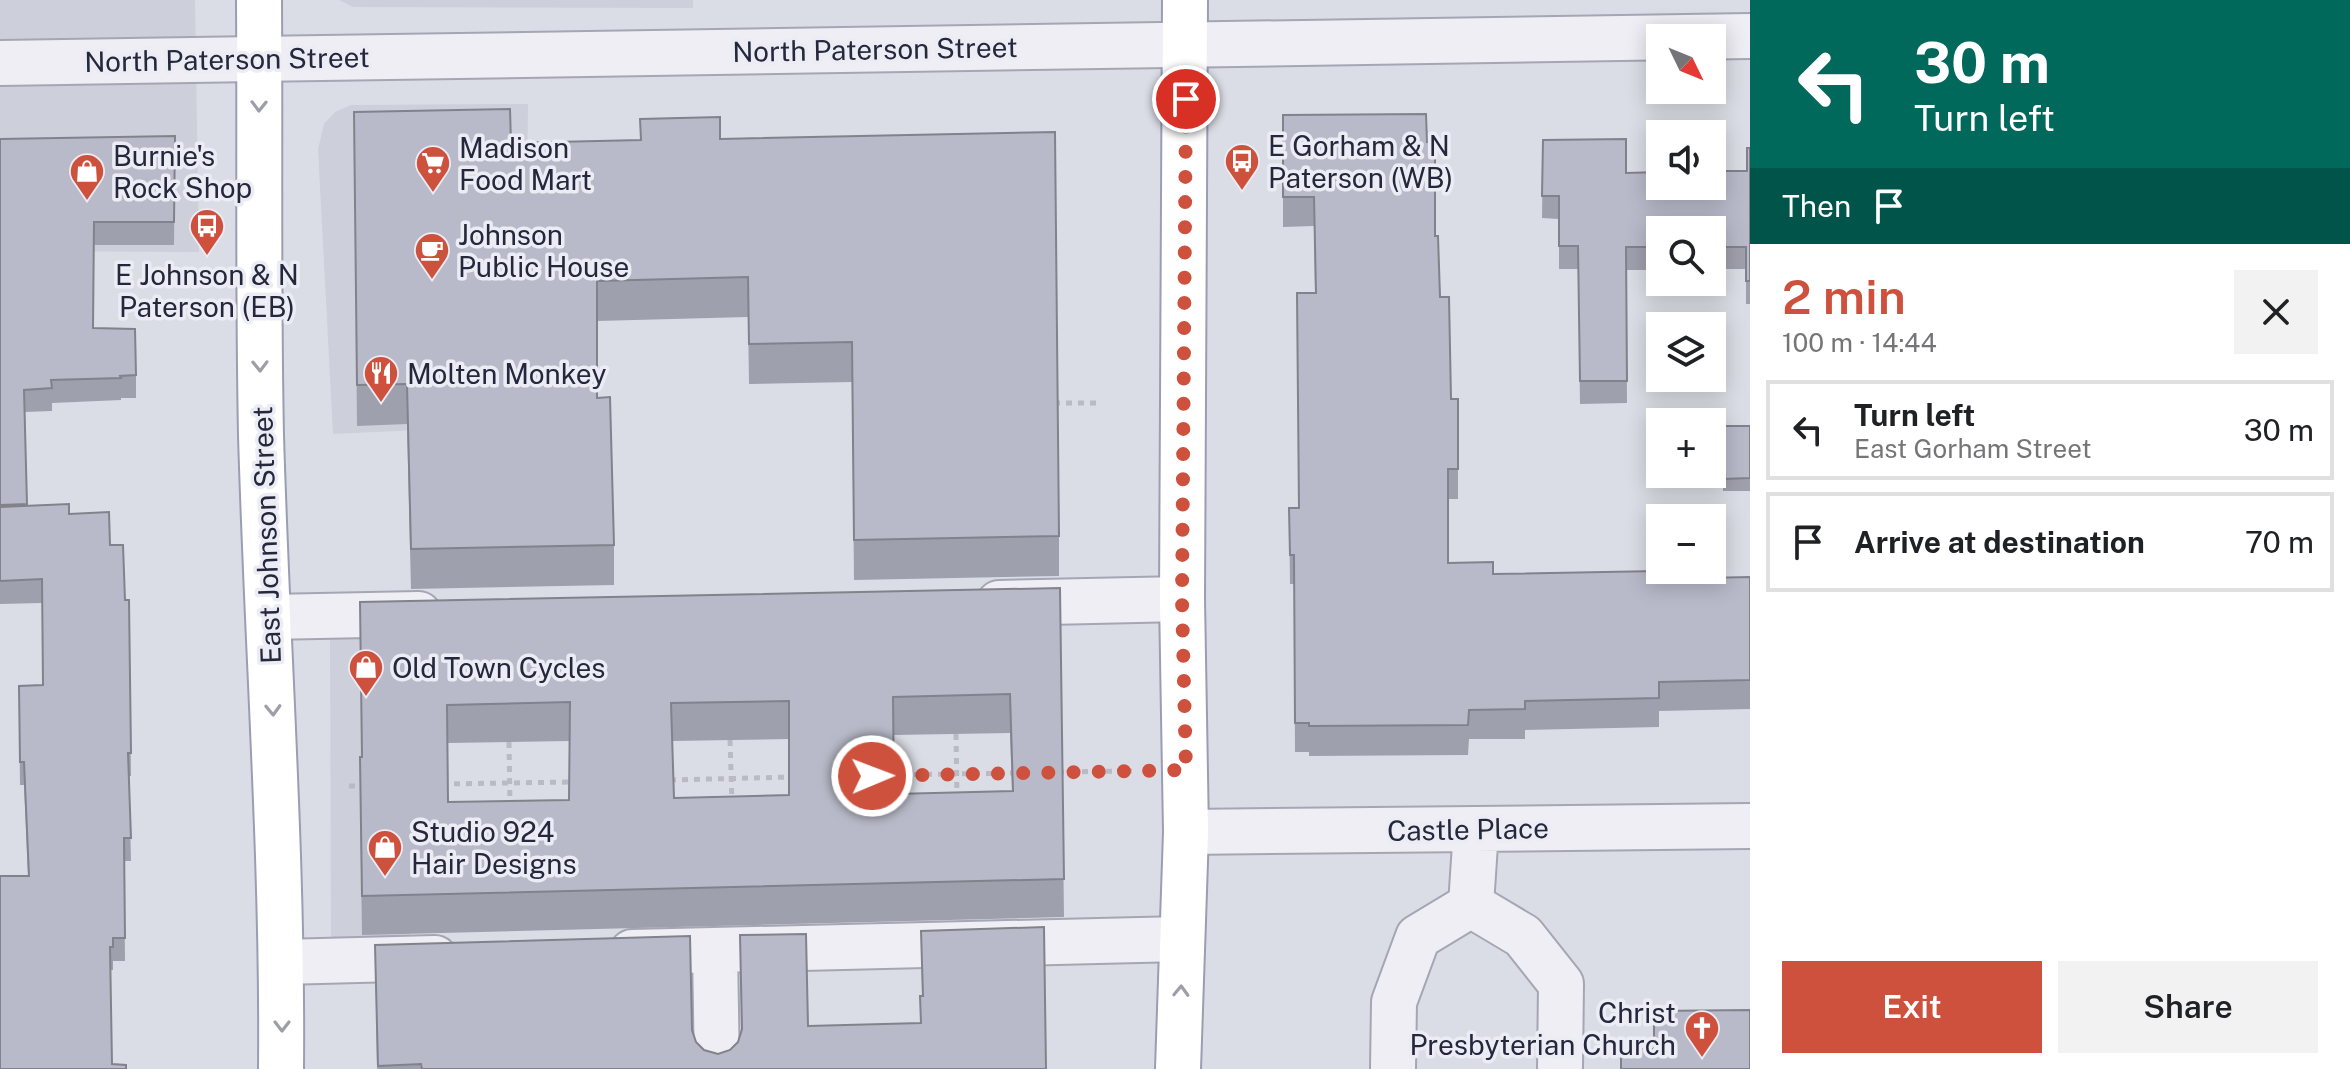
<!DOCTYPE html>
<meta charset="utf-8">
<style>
:root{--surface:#fff;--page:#f2f2f2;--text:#202124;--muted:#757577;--line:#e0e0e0;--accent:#ce513d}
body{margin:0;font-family:"Public Sans",sans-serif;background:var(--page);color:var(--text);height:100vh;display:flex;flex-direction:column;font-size:30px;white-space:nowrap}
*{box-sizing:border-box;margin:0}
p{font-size:26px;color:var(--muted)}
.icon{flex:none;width:44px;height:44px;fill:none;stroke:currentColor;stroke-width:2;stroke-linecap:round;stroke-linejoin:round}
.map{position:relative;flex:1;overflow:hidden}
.sheet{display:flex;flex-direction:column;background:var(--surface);width:600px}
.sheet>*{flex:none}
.guide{background:#00695c;color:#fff;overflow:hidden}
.needle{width:52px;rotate:133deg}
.buttons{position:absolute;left:1646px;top:24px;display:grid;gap:16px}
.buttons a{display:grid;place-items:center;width:80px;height:80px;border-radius:0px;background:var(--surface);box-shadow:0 4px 20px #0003;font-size:40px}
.pin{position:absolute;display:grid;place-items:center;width:68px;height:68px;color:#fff;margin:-34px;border:4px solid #fff;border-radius:50%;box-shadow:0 2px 8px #0007}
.me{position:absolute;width:88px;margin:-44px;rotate:89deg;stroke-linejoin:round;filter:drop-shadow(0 0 6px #0008)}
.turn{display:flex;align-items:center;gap:28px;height:168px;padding:0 32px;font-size:36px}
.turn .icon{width:104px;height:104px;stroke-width:2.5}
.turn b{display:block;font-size:56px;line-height:68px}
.then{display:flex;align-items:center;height:76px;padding:0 32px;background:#0003;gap:16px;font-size:30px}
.round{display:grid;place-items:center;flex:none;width:84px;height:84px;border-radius:0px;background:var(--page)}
.head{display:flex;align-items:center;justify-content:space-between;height:136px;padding:0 32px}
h1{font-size:48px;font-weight:600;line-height:60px;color:var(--accent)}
.cta{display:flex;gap:16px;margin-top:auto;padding:16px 32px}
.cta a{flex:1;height:92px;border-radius:0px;background:var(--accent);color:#fff;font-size:32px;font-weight:600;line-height:92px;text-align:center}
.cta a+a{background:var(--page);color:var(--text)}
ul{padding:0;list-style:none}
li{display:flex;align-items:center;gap:24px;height:100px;margin:0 16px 12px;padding:0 16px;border:4px solid var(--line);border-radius:0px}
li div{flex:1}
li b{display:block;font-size:30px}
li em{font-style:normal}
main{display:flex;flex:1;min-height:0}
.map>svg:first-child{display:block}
.built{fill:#cdcfdb}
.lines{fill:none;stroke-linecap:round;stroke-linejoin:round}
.minor-casing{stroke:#a4a6b3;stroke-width:48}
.major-casing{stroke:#9b9db2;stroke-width:48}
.path{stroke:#babac4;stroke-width:5;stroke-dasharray:6 6;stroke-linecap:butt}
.minor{stroke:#eeeef4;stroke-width:44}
.major{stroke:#fff;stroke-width:44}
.wall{fill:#9fa0ad;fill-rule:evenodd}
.building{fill:#b9bac9;stroke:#82828d;stroke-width:2;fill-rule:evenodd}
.oneway{stroke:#9d9ea7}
.route{stroke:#ce513d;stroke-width:14;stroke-dasharray:0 25.2}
.labels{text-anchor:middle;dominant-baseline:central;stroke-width:7;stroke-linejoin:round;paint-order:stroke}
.street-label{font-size:28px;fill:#25273c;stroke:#ebecf4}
.poi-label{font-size:28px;fill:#25273c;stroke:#ebecf4;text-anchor:start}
</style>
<main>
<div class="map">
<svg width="1750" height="1069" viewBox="0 0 1750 1069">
<rect width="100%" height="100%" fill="#dbdde6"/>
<path class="built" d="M0,0H195L199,252L0,251Z
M339,0H693V8L353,7Z
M528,104L524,425L333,434L318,149L324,124L335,112L351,105Z
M359,624L408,822L410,946H338L331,936L330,629Z"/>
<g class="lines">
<g class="minor-casing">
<path id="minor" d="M0,63L1750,36
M999,603L1182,599
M269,617L419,614
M1186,832L1750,826
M1471,905L1523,936L1561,984L1560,1069
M715,950L717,1069
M632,952L1181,939
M282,962L435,958
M1393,1069L1394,1002L1418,937L1471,905L1476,829"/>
</g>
<g class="major-casing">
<path id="major" d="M259,0C260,145 258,290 261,435C267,646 283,857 281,1069
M1178,1069L1186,832L1182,599L1185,0"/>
</g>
<path class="path" d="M1054,403H1097
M956,734L957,797
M730,740L732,803
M509,742L510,805
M1058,772L1132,771
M890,775L1016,773
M670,780L792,777
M442,784L572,782
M349,786H364"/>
<use href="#minor" class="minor"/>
<use href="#major" class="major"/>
</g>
<path class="wall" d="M354,112L511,143L720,139L1059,536V576L854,580L852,382L749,384L748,317L597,321V398L614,545V585L411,589L407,424L357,426Z
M1283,115L1435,236L1451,399H1458V499H1448V563L1493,574L1657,579L1750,577V709L1659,711V727L1525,730V739H1469L1468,755L1309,756V752H1295L1294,584H1290L1289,508H1299L1315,293L1314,226L1283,227Z
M175,136L174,245H94L93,328L136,375V398H121V400L52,403V411L25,412L27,506L69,514L110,545L125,600H129L131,776H129L131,861H124L125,961H113V970H110L0,1069L28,876L24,785H20L19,709L43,685L42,603L0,604V139Z
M1543,140L1626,173L1747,171L1750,148V304H1746V269H1712V230H1660V270H1626L1627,403L1580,404L1578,269H1559V219L1542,218Z
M1722,426H1750V491H1723Z
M1060,588L1064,917L362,935L360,796V757H362L360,602ZM1010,733L1012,791L894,794V735ZM789,739V795L674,798L672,741ZM570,741L569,800L448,802V743Z
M921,931L1046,1069H377L375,945L692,1030L696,1042L704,1050L718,1054L730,1050L738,1042L741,1031L740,935L808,1026L920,1023V996H922Z"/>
<path class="building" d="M510,109L511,143L641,140L640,119L720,117V139L1055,132L1059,536L854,540L852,342L749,344L748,277L597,281V398L610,397L614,545L411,549L407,384L357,385L354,112Z
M1426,114L1427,142H1435V236H1438L1440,297H1449L1451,399H1458V469H1448V563L1493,562V574L1657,571V579L1750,577V680L1659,682V698L1525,701V709L1469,710L1468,725L1309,726V723H1295L1294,555H1290L1289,508H1299L1297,293H1316L1314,197H1283V115Z
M175,136L174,222H94L93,328L135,329L136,375L120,376L121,378L51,380L52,388L24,390L27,504L0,505V139Z
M1626,139V173L1660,172V186H1712V171H1747V148H1750V281H1746V247H1712V230H1660V247H1626L1627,381H1580L1578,246H1559V196H1542L1543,140Z
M1722,426H1750V478L1723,479Z
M69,504V514L109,512L110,545H123L125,600H129L131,753H128L131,838H124L125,938H113V947H110L112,1064L126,1065V1069H0V876H29L24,762H20L19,686L43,685L42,579L0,581V507Z
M1060,588L1064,879L362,896L360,757H362L360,602ZM1010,694L1013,791L894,794L893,697ZM789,701V795L674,798L671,703ZM570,702L569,800L448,802L447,705Z
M1044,927L1046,1069H422L421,1064L378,1066L375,945L690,936L692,1030L696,1042L704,1050L718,1054L730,1050L738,1042L742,1029L740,935L806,934L808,1026L921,1023L920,996H923L921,931Z
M1750,1010V1069H1621V1049H1654V1011Z"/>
<defs><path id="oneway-chevron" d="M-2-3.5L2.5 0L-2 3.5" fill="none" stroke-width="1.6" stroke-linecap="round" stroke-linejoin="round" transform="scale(2)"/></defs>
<g class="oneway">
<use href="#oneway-chevron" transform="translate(259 106) rotate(91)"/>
<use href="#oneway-chevron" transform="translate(260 366) rotate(89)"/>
<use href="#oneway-chevron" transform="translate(273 710) rotate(88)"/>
<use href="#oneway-chevron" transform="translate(1181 991) rotate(-88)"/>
<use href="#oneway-chevron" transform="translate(282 1026) rotate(90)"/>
</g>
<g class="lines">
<path class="route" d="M872,776L1186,770L1182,599L1186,99"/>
</g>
<defs>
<g id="bus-pin" transform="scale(1.8)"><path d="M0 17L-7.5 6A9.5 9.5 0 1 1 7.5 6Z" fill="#ce513d" stroke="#ebecf4"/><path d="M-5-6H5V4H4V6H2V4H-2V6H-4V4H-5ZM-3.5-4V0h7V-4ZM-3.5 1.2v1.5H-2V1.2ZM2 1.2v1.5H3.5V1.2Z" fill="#fff"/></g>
<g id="supermarket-pin" transform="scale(1.8)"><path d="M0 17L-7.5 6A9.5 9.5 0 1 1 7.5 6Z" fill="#ce513d" stroke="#ebecf4"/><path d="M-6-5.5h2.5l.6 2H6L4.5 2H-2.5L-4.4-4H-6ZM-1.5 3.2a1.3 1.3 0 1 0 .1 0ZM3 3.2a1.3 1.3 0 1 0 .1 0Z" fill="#fff"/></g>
<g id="shop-pin" transform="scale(1.8)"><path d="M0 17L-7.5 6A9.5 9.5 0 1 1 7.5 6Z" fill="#ce513d" stroke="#ebecf4"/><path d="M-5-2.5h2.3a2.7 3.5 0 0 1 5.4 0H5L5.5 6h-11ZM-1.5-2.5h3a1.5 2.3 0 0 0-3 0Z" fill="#fff"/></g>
<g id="cafe-pin" transform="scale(1.8)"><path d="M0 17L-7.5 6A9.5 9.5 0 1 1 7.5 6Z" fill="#ce513d" stroke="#ebecf4"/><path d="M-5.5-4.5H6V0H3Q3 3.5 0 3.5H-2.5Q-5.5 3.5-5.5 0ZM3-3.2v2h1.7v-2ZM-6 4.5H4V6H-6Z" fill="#fff"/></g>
<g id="restaurant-pin" transform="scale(1.8)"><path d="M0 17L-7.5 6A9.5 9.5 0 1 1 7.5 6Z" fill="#ce513d" stroke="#ebecf4"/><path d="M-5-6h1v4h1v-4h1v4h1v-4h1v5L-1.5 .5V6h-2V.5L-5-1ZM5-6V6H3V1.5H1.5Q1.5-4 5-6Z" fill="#fff"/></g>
<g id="church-pin" transform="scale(1.8)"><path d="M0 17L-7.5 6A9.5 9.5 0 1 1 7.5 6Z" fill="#ce513d" stroke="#ebecf4"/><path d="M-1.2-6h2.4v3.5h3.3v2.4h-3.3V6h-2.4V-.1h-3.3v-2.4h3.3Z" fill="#fff"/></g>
</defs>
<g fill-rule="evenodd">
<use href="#bus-pin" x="1242" y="161"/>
<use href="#supermarket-pin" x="433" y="163"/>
<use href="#shop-pin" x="87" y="171"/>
<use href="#bus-pin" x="207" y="226"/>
<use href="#cafe-pin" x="432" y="250"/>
<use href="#restaurant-pin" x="381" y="373"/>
<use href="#shop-pin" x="366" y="667"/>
<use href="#shop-pin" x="385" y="847"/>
<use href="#church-pin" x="1702" y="1028"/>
</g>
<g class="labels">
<g class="street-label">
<text transform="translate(875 49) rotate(-1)">North Paterson Street</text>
<text transform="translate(227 59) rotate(-1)">North Paterson Street</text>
<text transform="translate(266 535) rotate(-92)">East Johnson Street</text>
<text transform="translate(1468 829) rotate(-1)">Castle Place</text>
</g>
<g class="poi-label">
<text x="1268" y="145">E Gorham &amp; N<tspan x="1268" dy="32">Paterson (WB)</tspan></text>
<text x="459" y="147">Madison<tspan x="459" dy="32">Food Mart</tspan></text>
<text x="113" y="155">Burnie's<tspan x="113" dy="32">Rock Shop</tspan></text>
<text x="458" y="234">Johnson<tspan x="458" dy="32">Public House</tspan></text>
<text x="207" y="274" text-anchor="middle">E Johnson &amp; N<tspan x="207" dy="32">Paterson (EB)</tspan></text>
<text x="407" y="373">Molten Monkey</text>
<text x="392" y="667">Old Town Cycles</text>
<text x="411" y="831">Studio 924<tspan x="411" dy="32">Hair Designs</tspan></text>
<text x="1676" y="1012" text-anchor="end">Christ<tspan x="1676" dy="32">Presbyterian Church</tspan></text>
</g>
</g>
</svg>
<div class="buttons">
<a><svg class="needle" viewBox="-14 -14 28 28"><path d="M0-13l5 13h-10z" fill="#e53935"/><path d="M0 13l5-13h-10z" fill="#757577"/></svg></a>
<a><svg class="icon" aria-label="sound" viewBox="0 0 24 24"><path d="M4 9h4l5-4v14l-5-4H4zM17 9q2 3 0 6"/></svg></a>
<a><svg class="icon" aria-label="search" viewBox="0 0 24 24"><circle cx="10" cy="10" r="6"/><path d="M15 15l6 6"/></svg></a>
<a><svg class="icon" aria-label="layers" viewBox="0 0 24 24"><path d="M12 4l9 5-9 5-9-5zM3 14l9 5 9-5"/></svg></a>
<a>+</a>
<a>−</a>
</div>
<div class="pin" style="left:1186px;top:99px;background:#d93025"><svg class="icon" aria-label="arrive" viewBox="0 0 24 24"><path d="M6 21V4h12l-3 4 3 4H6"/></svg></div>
<svg class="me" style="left:872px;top:776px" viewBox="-20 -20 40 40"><circle r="17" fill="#ce513d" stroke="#fff" stroke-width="3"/><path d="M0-11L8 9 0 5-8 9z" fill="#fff"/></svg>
</div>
<section class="sheet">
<div class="guide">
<div class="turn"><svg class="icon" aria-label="left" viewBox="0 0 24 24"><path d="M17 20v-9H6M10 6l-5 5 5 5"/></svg><div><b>30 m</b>Turn left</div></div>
<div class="then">Then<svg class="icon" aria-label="arrive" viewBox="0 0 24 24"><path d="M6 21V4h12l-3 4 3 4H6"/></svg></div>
</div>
<div class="head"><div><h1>2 min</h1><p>100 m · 14:44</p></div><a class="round"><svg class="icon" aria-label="close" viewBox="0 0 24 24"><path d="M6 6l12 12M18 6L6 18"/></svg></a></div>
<ul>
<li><svg class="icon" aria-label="left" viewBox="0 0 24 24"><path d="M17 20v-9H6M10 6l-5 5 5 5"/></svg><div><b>Turn left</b><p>East Gorham Street</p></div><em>30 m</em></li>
<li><svg class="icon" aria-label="arrive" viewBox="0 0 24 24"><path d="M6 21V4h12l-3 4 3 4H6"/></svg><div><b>Arrive at destination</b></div><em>70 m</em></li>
</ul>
<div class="cta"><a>Exit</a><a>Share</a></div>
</section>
</main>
